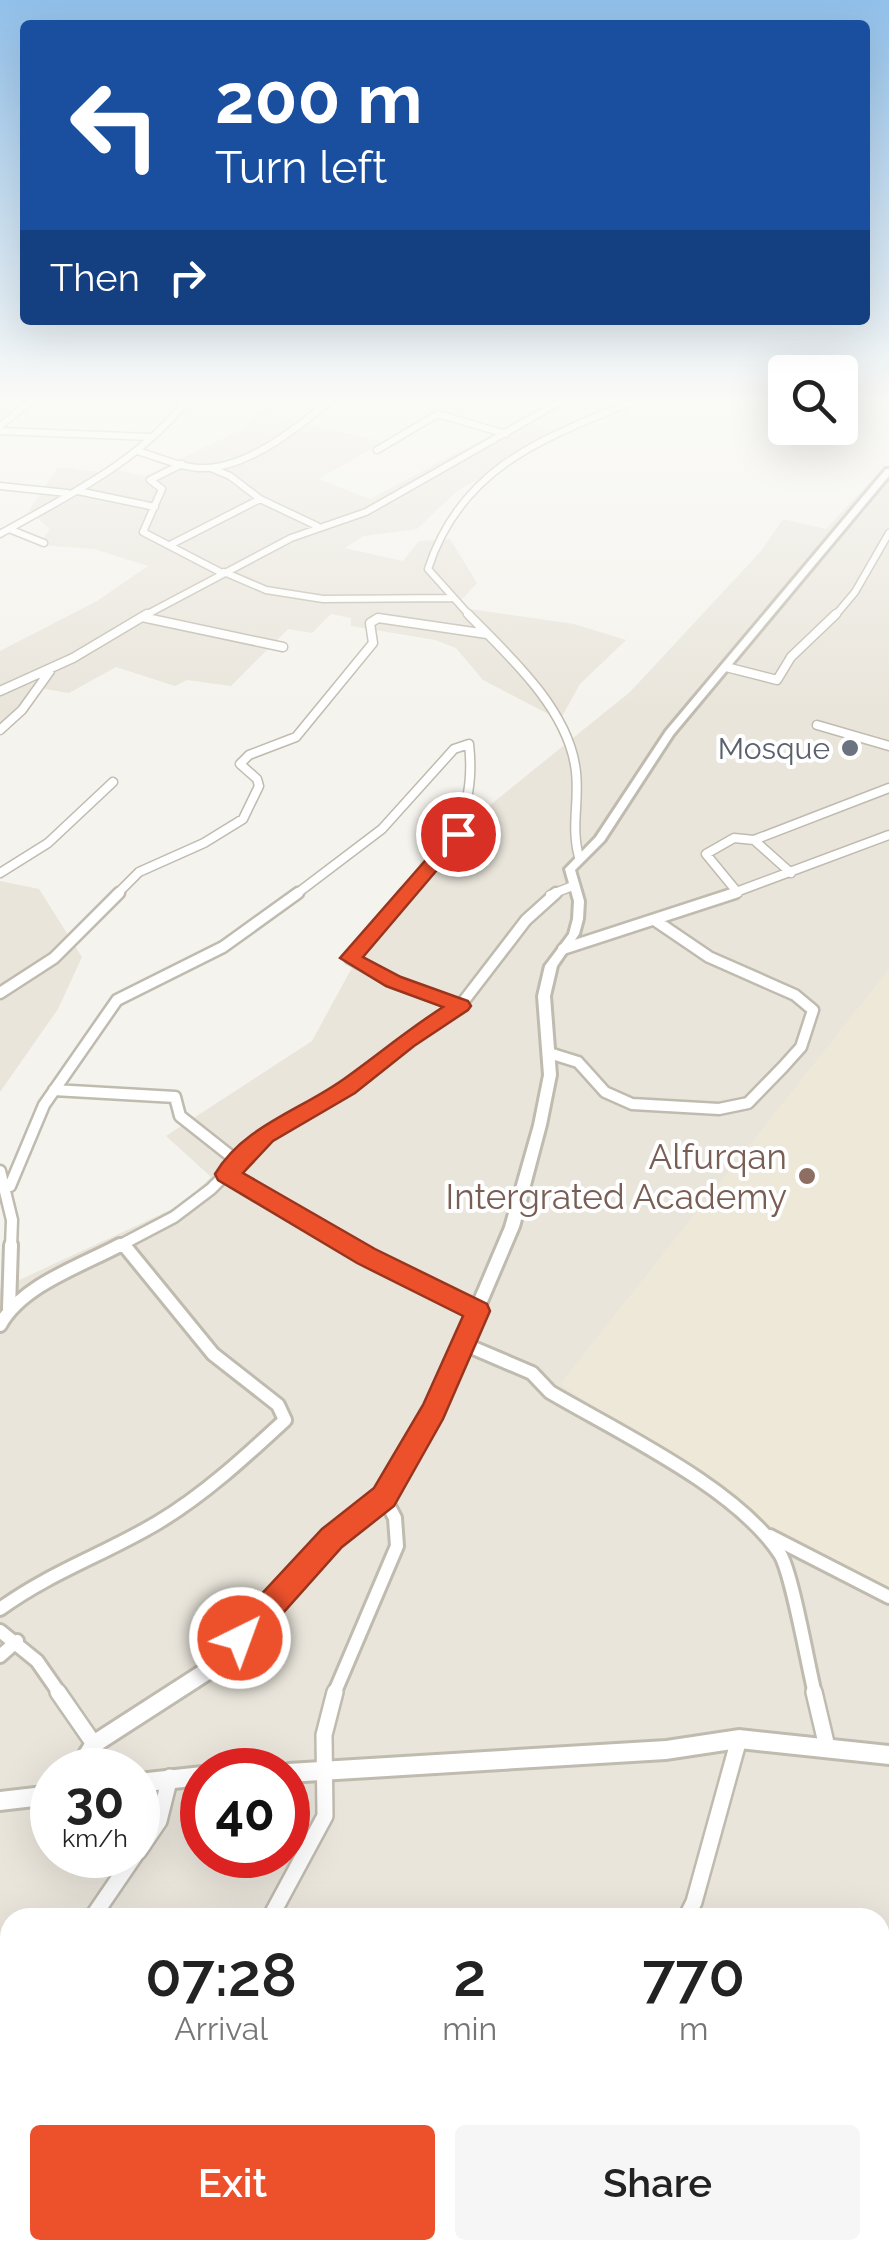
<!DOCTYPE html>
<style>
:root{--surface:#fff;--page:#f6f6f6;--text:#222;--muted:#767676;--accent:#ed512c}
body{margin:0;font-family:Raleway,sans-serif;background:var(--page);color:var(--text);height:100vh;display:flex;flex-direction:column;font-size:38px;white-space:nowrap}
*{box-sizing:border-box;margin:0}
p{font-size:32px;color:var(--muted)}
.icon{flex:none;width:55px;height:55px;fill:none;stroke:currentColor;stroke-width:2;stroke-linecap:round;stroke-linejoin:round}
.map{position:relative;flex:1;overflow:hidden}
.panel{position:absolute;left:0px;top:1908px;width:890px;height:352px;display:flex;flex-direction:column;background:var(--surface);border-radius:30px 30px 0 0;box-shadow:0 10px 40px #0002}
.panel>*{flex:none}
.hud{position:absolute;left:20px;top:20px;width:850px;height:305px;border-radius:10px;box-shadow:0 10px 40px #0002;background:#1a4fa0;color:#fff;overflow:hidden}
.buttons{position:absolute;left:768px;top:355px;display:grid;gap:20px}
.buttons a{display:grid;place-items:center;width:90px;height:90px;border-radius:10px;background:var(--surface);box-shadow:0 10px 40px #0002;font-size:50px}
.speed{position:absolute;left:30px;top:1748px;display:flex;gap:20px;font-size:50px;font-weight:700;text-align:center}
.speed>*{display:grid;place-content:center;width:130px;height:130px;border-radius:50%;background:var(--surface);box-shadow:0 10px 40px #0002;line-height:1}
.speed small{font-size:25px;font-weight:400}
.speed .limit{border:15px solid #d22;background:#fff;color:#111}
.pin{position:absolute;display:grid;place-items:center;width:85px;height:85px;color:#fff;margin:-42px;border:5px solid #fff;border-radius:50%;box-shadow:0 2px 10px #0007}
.me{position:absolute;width:110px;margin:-55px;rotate:42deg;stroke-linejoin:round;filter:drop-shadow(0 0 8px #0008)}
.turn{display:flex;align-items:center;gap:35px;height:210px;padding:0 30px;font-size:45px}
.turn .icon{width:130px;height:130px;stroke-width:2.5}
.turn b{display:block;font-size:70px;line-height:85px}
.then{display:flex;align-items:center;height:95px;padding:0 30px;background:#0003;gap:20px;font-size:38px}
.eta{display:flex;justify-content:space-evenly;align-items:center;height:170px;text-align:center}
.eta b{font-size:60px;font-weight:600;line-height:70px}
.cta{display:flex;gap:20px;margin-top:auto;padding:20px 30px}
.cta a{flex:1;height:115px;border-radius:10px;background:var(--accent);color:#fff;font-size:40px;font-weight:600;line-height:115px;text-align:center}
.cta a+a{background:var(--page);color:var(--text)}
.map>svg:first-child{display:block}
.residential{fill:#e9e5db;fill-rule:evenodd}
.education{fill:#ede8d8}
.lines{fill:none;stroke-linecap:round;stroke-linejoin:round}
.minor-far4-casing{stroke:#c0bbaf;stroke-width:9}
.minor-far3-casing{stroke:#c0bbaf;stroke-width:11}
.minor-far2-casing{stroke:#c0bbaf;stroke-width:15}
.minor-far1-casing{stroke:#c0bbaf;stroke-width:18}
.minor-casing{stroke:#c0bbaf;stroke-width:20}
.tertiary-casing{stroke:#c0bbaf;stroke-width:6}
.minor-far4{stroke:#fff;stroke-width:6}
.minor-far3{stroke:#fff;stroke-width:8}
.minor-far2{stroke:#fff;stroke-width:10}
.minor-far1{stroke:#fff;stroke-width:12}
.minor{stroke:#fff;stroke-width:15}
.tertiary{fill:#fff;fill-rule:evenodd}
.route{fill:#ed512c;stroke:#9a351d;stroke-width:2.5}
.worship-dot{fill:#6b7280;stroke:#fff;stroke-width:4}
.education-dot{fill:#8d6e63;stroke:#fff;stroke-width:4}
.labels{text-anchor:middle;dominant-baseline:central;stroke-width:8;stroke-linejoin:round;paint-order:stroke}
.far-worship-label{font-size:30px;fill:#5b616d;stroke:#fff;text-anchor:end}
.education-label{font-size:35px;fill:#785e54;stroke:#fff;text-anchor:end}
</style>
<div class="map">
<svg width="889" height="2258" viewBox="0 0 889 2258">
<rect width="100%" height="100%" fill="#f5f3ed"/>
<path class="residential" d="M259,412L384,442L318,479L370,499L519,420L565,431L457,491L417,529L363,536L345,548L403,561L419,541L450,539L477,583L455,607L574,624L626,640L580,684L560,720L483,680L456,648L435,640L351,626V618L331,614L312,633L288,629L231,686L187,680L175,686L116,667L69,693L33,687L0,731V651L97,601L148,566L94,549L39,545L50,529L29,510L58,467L99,472L107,468L145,476L242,429Z
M880,471L889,473V2258H0V1289L183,1204L211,1177L166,1136L312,1041L349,973L422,860L630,692L761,551L783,519L826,529ZM52,1770H138V1855H52ZM202,1770H288V1855H202ZM10,1918H880V2250H10Z
M0,881L39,889L82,957L58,1009L0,1092Z"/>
<path class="education" d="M889,969V1590L753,1517L560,1384Z"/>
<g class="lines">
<g class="minor-far4-casing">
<path id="minor-far4" d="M0,426L38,395
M0,431L151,437
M377,450L438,414L506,434
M137,451C159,457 183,469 206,468C252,466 303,424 336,395
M182,464L150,480L162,489L143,532L222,573
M211,468L230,476L260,499L317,526
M0,486L67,493
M78,491L155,507
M9,529L44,543
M0,534C69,495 143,460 191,395
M170,545L260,499
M224,572L266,590L323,599L453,598
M142,617L291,538L366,512L556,404L580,395
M471,617L428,569C463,461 553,435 649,395
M834,617L855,592L889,533"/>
</g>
<g class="minor-far3-casing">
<path id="minor-far3" d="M468,614C508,655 565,706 575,765C581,796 570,825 579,857
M142,617L283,647
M726,667L777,680L791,657L836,614
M0,691L73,658L147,614
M817,725L889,746
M0,730L22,710L50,671
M754,840L791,873
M0,873L48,843L113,782
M738,893L706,854L734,838L754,840L889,788
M116,895L139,872L204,843L243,819L259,786L257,779L240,764L249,755L296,737L373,643L370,623L378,618L487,634
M295,895L382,829L454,749L469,744C477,814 450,847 403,895
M550,895L575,885
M728,895L889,835"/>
</g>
<g class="minor-far2-casing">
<path id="minor-far2" d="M405,893L350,958L393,982L460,1006
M563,949L735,893
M0,993L54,958L119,893
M549,1053L578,1062L605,1092L632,1104L719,1109L748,1103L783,1067L801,1047L813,1010L795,995L709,957L656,921
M54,1090L175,1097L180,1116L237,1161
M0,1171L12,1220L11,1248
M227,1174L352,1248
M10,1186L44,1105L117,1000L223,947L298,893
M123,1244L126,1248
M115,1248L174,1217L211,1189L265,1135L347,1087L406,1041L460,1006L526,920L556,893"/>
</g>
<g class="minor-far1-casing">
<path id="minor-far1" d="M348,1245L478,1311
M9,1309L11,1245
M0,1325C22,1285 81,1266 120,1245
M464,1344L532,1373L550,1392C618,1432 737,1488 780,1554C792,1573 808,1666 815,1694
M770,1536L889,1597
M0,1609C51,1572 103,1555 157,1523C204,1495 245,1457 285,1420L278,1405L213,1354L124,1245
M0,1631L37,1661L60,1694
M0,1656L17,1641
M334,1694L397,1546L395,1518L384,1497"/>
</g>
<g class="minor-casing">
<path id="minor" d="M58,1692L94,1744
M814,1692L827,1747
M138,1852L159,1821L170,1777
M92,1918L135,1855
M270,1918L325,1816L324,1735L335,1692
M686,1918L694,1902L739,1739
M0,2101L10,2080
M359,2258L362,2250
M543,2258L545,2250"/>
</g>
<g class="tertiary-casing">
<path id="tertiary" d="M886,469H889V476L673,735L604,841L575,870L584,901L583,919L579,934L557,966L550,996L556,1075L546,1125L519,1227L439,1415L389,1502L338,1543L224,1670L100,1750L87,1770H68L88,1738L212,1658L326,1533L379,1492L428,1408L505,1227L534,1125L544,1075L538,996L545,966L569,934L573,919L574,901L565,869L596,837L666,731Z
M739,1730L889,1746V1764L739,1748L666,1759L288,1782V1770H280L282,1767L288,1764L666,1741Z
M202,1767L208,1770H202V1785L138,1792V1774Z
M52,1786V1804L0,1810V1792Z"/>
</g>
<use href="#minor-far4" class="minor-far4"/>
<use href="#minor-far3" class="minor-far3"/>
<use href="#minor-far2" class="minor-far2"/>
<use href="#minor-far1" class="minor-far1"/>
<use href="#minor" class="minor"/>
<use href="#tertiary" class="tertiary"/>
</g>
<linearGradient id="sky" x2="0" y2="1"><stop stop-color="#91c0ea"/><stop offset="0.56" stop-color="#fafaf7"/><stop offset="1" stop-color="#fafaf7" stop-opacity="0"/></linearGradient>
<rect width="889" height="711" fill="url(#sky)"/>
<path class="route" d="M458,828L468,834L465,837L363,957L401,977L468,1001L471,1006L468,1010L414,1046L355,1093L273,1141L243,1173L375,1249L487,1304L490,1311L443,1419L394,1506L342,1547L251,1649L240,1653L230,1649L225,1638L230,1628L322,1529L374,1488L423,1405L463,1316L357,1263L218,1180L215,1174C243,1127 298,1111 341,1081C375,1057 407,1030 443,1007L386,986L340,958L452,830Z"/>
<circle class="worship-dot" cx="850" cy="748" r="10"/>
<circle class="education-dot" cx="807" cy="1176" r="10"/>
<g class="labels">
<g class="far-worship-label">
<text x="830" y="748">Mosque</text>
</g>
<g class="education-label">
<text x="787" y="1156">Alfurqan<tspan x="787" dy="40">Intergrated Academy</tspan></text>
</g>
</g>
</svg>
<div class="buttons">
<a><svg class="icon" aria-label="search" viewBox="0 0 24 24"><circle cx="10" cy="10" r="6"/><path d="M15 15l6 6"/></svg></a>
</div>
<div class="speed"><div>30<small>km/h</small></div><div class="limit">40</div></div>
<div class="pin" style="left:458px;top:834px;background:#d93025"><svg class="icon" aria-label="arrive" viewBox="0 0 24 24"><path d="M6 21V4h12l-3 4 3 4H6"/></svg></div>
<svg class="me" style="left:240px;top:1638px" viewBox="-20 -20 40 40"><circle r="17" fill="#ed512c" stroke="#fff" stroke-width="3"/><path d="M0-11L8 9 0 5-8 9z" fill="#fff"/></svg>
<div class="hud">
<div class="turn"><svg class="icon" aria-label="left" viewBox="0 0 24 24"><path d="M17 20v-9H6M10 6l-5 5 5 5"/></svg><div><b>200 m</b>Turn left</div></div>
<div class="then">Then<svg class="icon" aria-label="right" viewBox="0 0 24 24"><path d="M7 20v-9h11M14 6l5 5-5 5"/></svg></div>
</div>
<section class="panel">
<div class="eta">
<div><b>07:28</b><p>Arrival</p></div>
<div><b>2</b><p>min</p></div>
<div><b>770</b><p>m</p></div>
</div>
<div class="cta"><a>Exit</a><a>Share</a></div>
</section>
</div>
